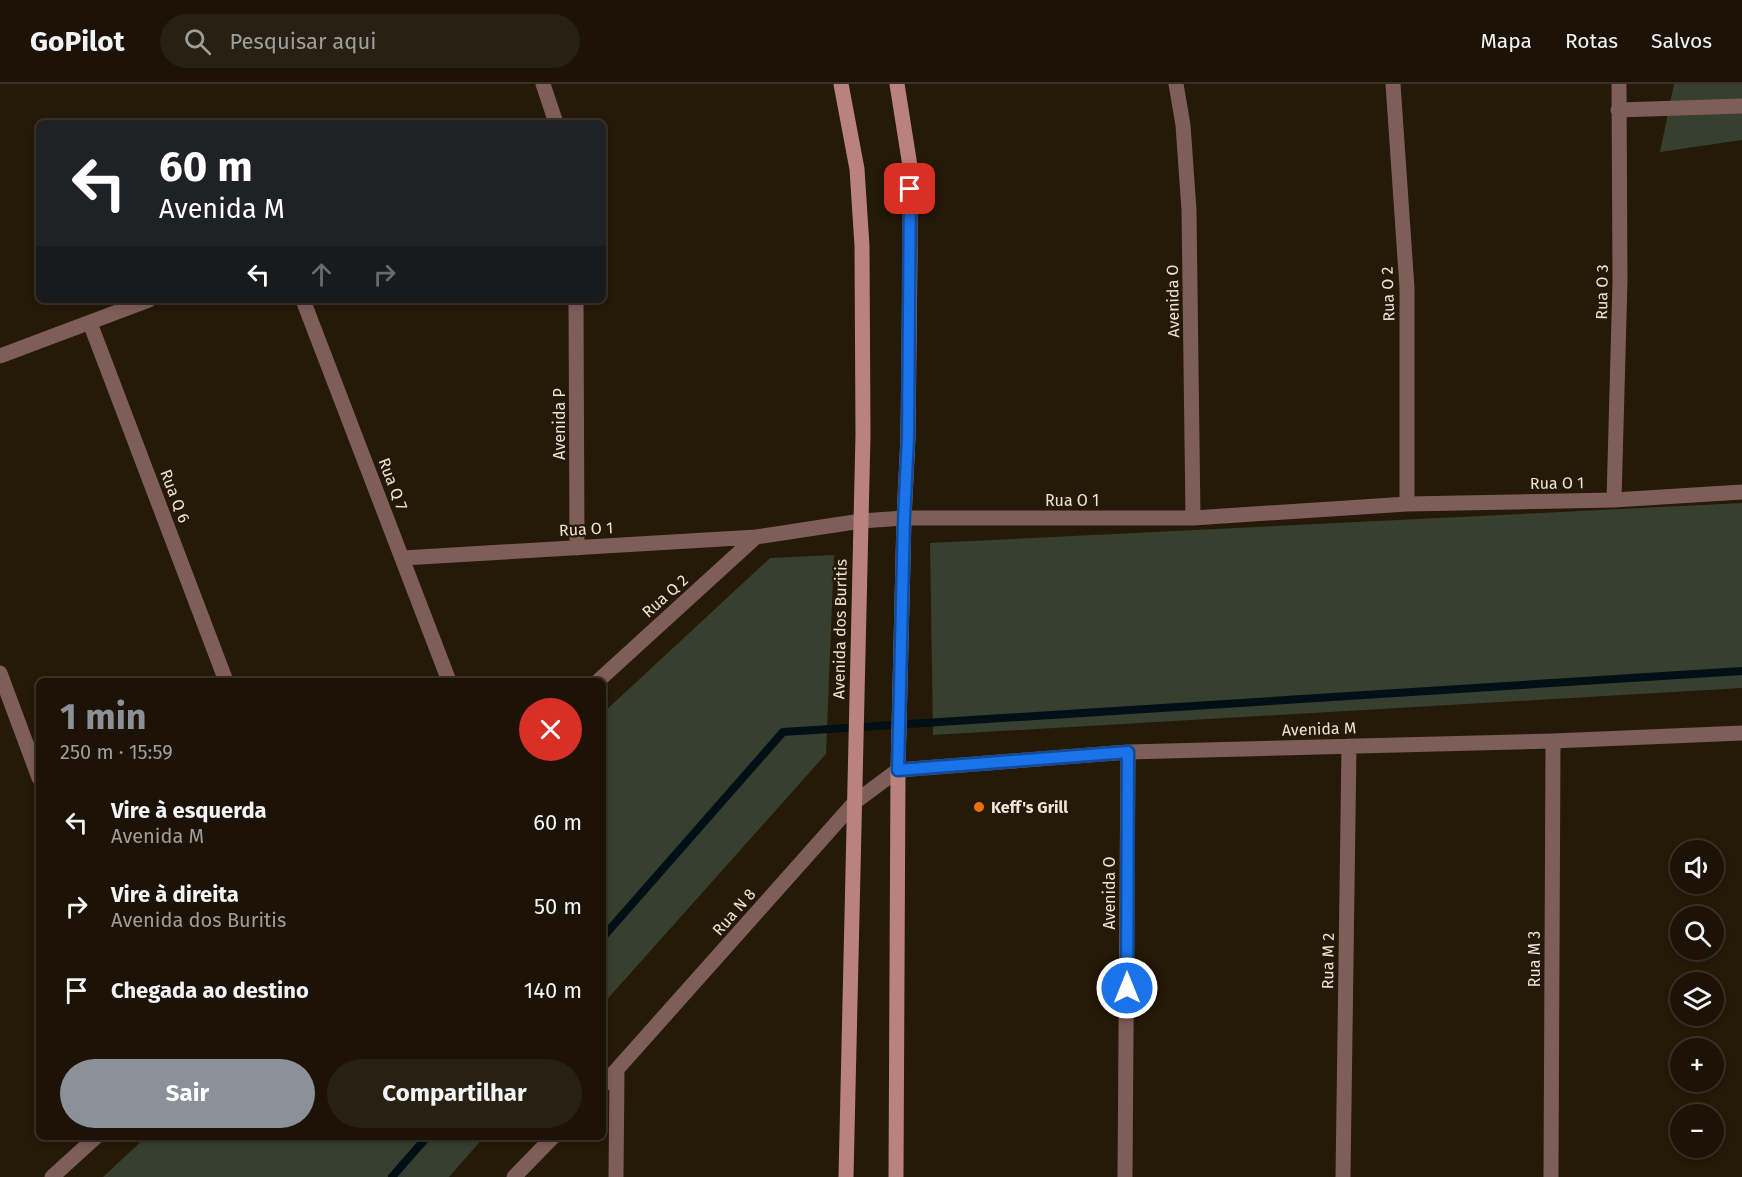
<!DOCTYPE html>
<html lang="pt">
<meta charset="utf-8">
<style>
:root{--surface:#1c1306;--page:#292014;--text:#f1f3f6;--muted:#a09e9b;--line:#3a3228;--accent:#8c9099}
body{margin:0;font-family:"Fira Sans",sans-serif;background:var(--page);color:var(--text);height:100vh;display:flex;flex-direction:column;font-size:22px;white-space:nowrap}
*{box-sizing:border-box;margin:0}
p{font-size:20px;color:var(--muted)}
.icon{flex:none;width:33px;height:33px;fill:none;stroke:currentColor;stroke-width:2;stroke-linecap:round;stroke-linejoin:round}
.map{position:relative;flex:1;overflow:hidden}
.sheet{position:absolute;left:36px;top:594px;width:570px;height:462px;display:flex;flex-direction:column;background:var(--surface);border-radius:9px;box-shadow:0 3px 9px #0003,0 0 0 2px var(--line)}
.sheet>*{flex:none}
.top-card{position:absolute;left:36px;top:36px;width:570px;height:183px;border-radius:9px;box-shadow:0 3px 9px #0003,0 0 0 2px var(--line);background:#202124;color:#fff;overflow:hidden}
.controls{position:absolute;left:1670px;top:756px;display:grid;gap:12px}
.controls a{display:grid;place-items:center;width:54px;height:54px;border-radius:50%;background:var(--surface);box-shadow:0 3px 9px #0003,0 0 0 2px var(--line);font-size:30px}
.pin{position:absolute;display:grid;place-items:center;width:51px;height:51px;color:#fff;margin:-26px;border-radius:12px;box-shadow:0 3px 9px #0006}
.me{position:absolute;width:66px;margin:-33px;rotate:0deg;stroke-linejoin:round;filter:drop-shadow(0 0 4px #0008)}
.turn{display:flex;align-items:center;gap:21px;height:126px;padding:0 24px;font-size:27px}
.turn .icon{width:78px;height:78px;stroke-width:2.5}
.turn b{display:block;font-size:42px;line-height:51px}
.lanes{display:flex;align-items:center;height:57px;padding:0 24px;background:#0003;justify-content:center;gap:30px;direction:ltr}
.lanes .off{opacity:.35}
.round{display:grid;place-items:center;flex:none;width:63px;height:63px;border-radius:32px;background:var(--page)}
.overview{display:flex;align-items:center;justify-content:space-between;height:102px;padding:0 24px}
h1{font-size:36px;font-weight:700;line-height:45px;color:var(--accent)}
.button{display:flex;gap:12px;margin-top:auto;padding:12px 24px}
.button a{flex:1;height:69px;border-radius:36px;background:var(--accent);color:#fff;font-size:24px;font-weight:700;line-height:69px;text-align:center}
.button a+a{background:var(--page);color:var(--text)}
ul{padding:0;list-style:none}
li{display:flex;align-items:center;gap:18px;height:84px;padding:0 24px}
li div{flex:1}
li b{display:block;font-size:22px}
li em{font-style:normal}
header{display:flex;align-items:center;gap:36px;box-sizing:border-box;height:84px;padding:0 30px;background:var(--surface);border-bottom:2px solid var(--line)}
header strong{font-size:28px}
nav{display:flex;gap:33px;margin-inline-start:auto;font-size:21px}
.search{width:420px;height:54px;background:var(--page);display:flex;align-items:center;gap:15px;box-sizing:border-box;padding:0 21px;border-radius:33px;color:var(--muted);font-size:22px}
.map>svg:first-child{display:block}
.green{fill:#373f2e}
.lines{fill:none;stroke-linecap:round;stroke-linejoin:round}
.stream{stroke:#001016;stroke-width:8}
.street{stroke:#7f5d59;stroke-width:15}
.secondary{stroke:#b9827d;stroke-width:15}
.route-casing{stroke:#114b97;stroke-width:15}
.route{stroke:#1a73e8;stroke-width:10}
.food-dot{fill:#e8710a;stroke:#251908;stroke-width:2}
.labels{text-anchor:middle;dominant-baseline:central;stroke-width:4.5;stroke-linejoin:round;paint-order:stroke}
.street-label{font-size:16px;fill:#ede4da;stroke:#251908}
.poi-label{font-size:16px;font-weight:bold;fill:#ede4da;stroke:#251908;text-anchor:start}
</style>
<header>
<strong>GoPilot</strong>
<div class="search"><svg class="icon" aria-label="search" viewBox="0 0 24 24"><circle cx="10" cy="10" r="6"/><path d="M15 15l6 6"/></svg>Pesquisar aqui</div>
<nav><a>Mapa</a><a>Rotas</a><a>Salvos</a></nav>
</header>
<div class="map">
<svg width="1742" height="1093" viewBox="0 0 1742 1093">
<rect width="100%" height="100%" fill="#251908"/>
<path class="green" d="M1674,0H1742V56L1660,68Z
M1742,419V604L933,651L930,459Z
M834,471L826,670L603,920V629L770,474Z
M146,1053H484L449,1093H103Z"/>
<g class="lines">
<path class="stream" d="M603,853L783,648L1742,587
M392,1093L427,1053"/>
<path class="street" d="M543,0L556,39
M1176,0L1183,41L1189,126L1193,434
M1393,0L1407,204V420
M1618,26L1742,22
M303,216L449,597
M576,216L577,464
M90,239L226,597
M0,272L149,216
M1614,416L1620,197L1619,0
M403,474L756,453L861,437L904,434H1193L1407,420L1614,416L1742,408
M0,589L39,694
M598,597L756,453
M603,1001L855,718L898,686L1128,668L1553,657L1742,649
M52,1093L96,1053
M514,1093L553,1053
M616,1093L617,986
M1125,1093L1128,668
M1343,1093L1349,662
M1551,1093L1553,657"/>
<path class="secondary" d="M841,0L857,85L862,162L863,351L846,1093
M896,1093L898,686L904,434L908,353L910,173V82L897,0"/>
</g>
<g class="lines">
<g class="route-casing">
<path id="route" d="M910,105L908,353L904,434L898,686L1128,668L1127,904"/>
</g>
<use href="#route" class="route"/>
</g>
<circle class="food-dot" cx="979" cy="723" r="6"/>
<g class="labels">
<g class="street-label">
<text transform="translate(1602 208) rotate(-89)">Rua O 3</text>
<text transform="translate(1388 210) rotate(-92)">Rua O 2</text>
<text transform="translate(1173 217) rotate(-91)">Avenida O</text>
<text transform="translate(559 340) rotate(-90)">Avenida P</text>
<text transform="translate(1557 399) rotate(-1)">Rua O 1</text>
<text transform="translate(393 400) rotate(69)">Rua Q 7</text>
<text transform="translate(175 412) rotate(69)">Rua Q 6</text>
<text x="1072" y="416">Rua O 1</text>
<text transform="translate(586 445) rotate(-3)">Rua O 1</text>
<text transform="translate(665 512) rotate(-42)">Rua Q 2</text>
<text transform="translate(840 545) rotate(-89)">Avenida dos Buritis</text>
<text transform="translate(1319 645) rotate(-2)">Avenida M</text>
<text transform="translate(1109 809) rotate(-90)">Avenida O</text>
<text transform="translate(734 828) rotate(-49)">Rua N 8</text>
<text transform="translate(1534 875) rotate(-90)">Rua M 3</text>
<text transform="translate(1328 877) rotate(-89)">Rua M 2</text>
</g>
<g class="poi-label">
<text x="991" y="723">Keff's Grill</text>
</g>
</g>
</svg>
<div class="controls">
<a><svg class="icon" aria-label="sound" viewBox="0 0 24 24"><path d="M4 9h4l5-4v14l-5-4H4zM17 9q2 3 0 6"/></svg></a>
<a><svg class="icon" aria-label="search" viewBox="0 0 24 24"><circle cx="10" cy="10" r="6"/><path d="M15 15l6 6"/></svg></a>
<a><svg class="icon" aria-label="layers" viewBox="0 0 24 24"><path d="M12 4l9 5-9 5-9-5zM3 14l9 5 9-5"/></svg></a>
<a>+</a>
<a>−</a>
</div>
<div class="pin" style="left:910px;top:105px;background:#d93025"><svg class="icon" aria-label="arrive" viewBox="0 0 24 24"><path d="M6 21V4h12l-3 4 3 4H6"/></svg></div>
<svg class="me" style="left:1127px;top:904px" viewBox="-20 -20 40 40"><circle r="17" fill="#1a73e8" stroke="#fff" stroke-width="3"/><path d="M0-11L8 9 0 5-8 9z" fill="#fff"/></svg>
<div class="top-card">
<div class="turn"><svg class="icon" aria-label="left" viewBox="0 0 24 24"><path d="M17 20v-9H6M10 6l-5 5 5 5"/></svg><div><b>60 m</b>Avenida M</div></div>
<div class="lanes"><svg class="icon" aria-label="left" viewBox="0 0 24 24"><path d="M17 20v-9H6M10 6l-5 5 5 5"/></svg><svg class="icon off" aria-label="ahead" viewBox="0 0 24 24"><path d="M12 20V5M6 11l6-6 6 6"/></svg><svg class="icon off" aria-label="right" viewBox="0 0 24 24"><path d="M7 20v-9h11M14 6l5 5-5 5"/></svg></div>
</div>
<section class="sheet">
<div class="overview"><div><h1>1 min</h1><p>250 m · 15:59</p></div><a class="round" style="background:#d93025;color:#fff"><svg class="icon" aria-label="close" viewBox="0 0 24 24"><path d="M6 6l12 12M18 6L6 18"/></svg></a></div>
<ul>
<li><svg class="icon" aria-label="left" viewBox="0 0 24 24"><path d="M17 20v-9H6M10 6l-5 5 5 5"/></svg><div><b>Vire à esquerda</b><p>Avenida M</p></div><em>60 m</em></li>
<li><svg class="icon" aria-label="right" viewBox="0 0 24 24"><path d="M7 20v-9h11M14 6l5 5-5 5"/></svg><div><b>Vire à direita</b><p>Avenida dos Buritis</p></div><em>50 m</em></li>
<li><svg class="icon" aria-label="arrive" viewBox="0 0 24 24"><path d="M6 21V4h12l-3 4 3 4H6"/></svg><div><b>Chegada ao destino</b></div><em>140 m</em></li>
</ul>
<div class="button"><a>Sair</a><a>Compartilhar</a></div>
</section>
</div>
